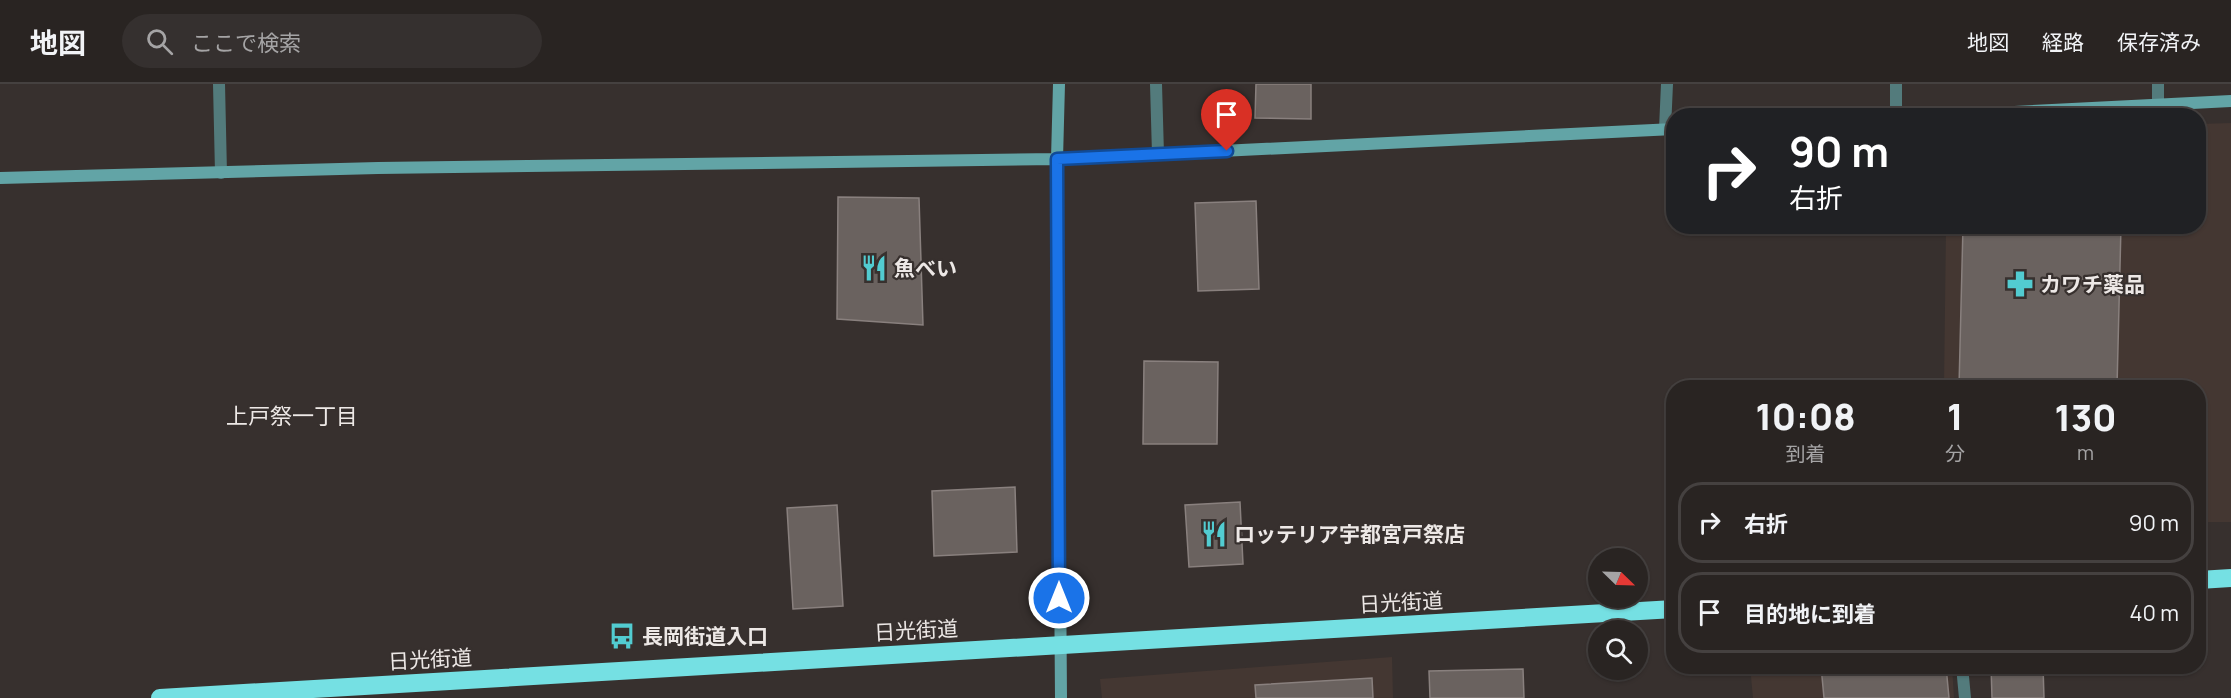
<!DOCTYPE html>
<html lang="ja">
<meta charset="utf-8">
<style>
:root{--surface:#292422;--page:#35302f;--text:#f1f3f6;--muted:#a5a4a5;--line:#454140}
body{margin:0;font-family:Manrope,"Noto Sans JP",sans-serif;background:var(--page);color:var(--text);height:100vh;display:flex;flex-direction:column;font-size:22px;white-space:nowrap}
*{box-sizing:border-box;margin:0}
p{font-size:20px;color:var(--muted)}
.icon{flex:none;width:33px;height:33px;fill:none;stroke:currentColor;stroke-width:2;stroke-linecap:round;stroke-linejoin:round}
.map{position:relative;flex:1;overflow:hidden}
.side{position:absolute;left:1666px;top:296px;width:540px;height:294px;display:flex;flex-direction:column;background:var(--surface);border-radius:24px;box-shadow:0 2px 4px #0004,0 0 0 2px var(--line)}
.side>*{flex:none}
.top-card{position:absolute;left:1666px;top:24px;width:540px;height:126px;border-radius:24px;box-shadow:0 2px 4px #0004,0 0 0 2px var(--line);background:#202124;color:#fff;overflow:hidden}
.needle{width:39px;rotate:113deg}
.controls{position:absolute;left:1588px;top:464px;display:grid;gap:12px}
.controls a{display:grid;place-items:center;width:60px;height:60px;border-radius:50%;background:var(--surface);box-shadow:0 2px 4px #0004,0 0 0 2px var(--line);font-size:30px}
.pin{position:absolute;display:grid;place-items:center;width:51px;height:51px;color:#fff;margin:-62px -26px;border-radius:50% 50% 50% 0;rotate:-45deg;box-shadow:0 0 6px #0007}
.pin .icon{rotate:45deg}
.me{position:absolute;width:66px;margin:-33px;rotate:0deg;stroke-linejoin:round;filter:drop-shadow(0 0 4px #0008)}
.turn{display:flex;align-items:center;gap:21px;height:126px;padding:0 24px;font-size:27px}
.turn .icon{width:78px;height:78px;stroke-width:2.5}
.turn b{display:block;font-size:42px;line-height:51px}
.eta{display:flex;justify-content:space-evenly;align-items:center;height:102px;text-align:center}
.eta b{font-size:36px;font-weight:800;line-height:42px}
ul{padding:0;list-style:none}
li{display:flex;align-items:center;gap:18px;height:81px;margin:0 12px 9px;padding:0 12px;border:3px solid var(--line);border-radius:24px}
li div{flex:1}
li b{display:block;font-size:22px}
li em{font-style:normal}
header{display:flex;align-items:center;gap:36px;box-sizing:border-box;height:84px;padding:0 30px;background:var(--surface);border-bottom:2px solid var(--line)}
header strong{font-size:28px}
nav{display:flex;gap:33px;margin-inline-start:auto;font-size:21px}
.search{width:420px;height:54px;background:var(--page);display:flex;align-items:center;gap:15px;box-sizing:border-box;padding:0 21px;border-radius:33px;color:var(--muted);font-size:22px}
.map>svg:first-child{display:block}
.built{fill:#443732}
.building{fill:#6a625f;stroke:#89807e;stroke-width:1.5}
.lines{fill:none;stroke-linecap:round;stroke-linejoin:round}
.street{stroke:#537b7c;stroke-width:12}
.secondary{stroke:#62a4a6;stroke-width:12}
.highway{stroke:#75e0e3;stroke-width:18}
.route-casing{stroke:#114b97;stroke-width:15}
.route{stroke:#1a73e8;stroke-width:10}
.labels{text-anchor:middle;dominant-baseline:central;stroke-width:4.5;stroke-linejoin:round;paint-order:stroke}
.poi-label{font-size:21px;font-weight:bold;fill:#ede8e6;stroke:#37302e;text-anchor:start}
.street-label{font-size:21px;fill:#ede8e6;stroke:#37302e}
.neighbourhood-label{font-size:22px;fill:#ede8e6;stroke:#37302e}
</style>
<header>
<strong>地図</strong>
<div class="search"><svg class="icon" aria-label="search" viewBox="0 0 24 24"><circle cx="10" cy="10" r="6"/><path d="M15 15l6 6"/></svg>ここで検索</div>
<nav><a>地図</a><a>経路</a><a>保存済み</a></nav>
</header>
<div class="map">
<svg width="2231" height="614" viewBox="0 0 2231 614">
<rect width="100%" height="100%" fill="#37302e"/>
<path class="built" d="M2231,39V438H2199V303H1944L1946,143L2199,142V40Z
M1392,573L1393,614H1102L1100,595Z
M1750,582H1952L1954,614H1753Z"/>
<path class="building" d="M1256,0H1311V35L1255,34Z
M838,113L919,114L923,241L837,235Z
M1256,117L1259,205L1198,207L1195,119Z
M1963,142H2121L2117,303H1959Z
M1144,277L1218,278L1217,360H1143Z
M1015,403L1017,468L934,472L932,407Z
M1240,418L1243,480L1189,483L1185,421Z
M837,421L843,522L793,525L787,424Z
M1821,582H1946L1949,614H1824Z
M1991,582H2043L2044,614H1992Z
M1523,585L1524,614H1430L1429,587Z
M1372,594L1373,614H1256L1255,601Z"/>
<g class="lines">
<path class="street" d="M219,0L221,89
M1156,0L1158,70
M1896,0V32
M2158,0V20
M1665,45L1667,0
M1962,582L1965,614"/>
<path class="secondary" d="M1059,0L1057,75L1061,614
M1936,32L2231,17
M0,94L378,84L1057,75L1674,45"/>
<path class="highway" d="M2199,496L2231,494
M160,614L1674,525"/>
</g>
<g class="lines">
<g class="route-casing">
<path id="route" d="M1059,514L1057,75L1227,67"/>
</g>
<use href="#route" class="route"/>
</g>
<defs>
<g id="restaurant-bare" transform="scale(2.07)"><path d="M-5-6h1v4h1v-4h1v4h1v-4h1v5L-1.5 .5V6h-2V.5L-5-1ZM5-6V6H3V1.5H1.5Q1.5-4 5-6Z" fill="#52ccd1" stroke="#37302e" stroke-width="2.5" paint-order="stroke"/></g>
<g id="pharmacy-bare" transform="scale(2.07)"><path d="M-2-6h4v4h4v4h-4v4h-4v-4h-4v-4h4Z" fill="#52ccd1" stroke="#37302e" stroke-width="2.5" paint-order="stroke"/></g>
<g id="bus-bare" transform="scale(2.07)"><path d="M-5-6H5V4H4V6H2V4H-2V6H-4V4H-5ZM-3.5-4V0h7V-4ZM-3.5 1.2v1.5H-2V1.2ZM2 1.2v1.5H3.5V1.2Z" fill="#52ccd1" stroke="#37302e" stroke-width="2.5" paint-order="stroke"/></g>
</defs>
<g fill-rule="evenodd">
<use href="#restaurant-bare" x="874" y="184"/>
<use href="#pharmacy-bare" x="2020" y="200"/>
<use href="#restaurant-bare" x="1214" y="450"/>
<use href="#bus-bare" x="622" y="552"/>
</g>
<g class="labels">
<g class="poi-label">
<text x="894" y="184">魚べい</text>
<text x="2040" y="200">カワチ薬品</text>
<text x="1234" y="450">ロッテリア宇都宮戸祭店</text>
<text x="642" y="552">長岡街道入口</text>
</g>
<g class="street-label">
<text transform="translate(1401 518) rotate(-3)">日光街道</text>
<text transform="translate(916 546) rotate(-3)">日光街道</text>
<text transform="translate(430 575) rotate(-3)">日光街道</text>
</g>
<g class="neighbourhood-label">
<text x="292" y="332">上戸祭一丁目</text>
</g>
</g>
</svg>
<div class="controls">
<a><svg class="needle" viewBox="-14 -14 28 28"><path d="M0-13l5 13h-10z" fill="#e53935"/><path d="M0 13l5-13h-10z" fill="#a5a4a5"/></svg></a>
<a><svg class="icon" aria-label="search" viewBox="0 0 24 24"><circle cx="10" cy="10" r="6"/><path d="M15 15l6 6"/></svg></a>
</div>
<div class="pin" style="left:1227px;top:67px;background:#d93025"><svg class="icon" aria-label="arrive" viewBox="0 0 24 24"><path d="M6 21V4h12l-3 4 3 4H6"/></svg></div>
<svg class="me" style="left:1059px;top:514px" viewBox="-20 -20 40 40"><circle r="17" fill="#1a73e8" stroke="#fff" stroke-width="3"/><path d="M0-11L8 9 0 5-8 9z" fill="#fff"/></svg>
<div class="top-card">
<div class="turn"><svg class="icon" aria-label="right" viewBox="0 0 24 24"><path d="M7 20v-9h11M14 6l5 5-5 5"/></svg><div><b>90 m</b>右折</div></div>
</div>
<section class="side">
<div class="eta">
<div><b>10:08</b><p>到着</p></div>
<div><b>1</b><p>分</p></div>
<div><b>130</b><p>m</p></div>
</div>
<ul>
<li><svg class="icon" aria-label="right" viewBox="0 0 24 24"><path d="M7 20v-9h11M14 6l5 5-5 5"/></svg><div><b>右折</b></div><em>90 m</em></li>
<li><svg class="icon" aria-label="arrive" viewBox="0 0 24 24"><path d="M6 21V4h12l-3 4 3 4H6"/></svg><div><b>目的地に到着</b></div><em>40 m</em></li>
</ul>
</section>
</div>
